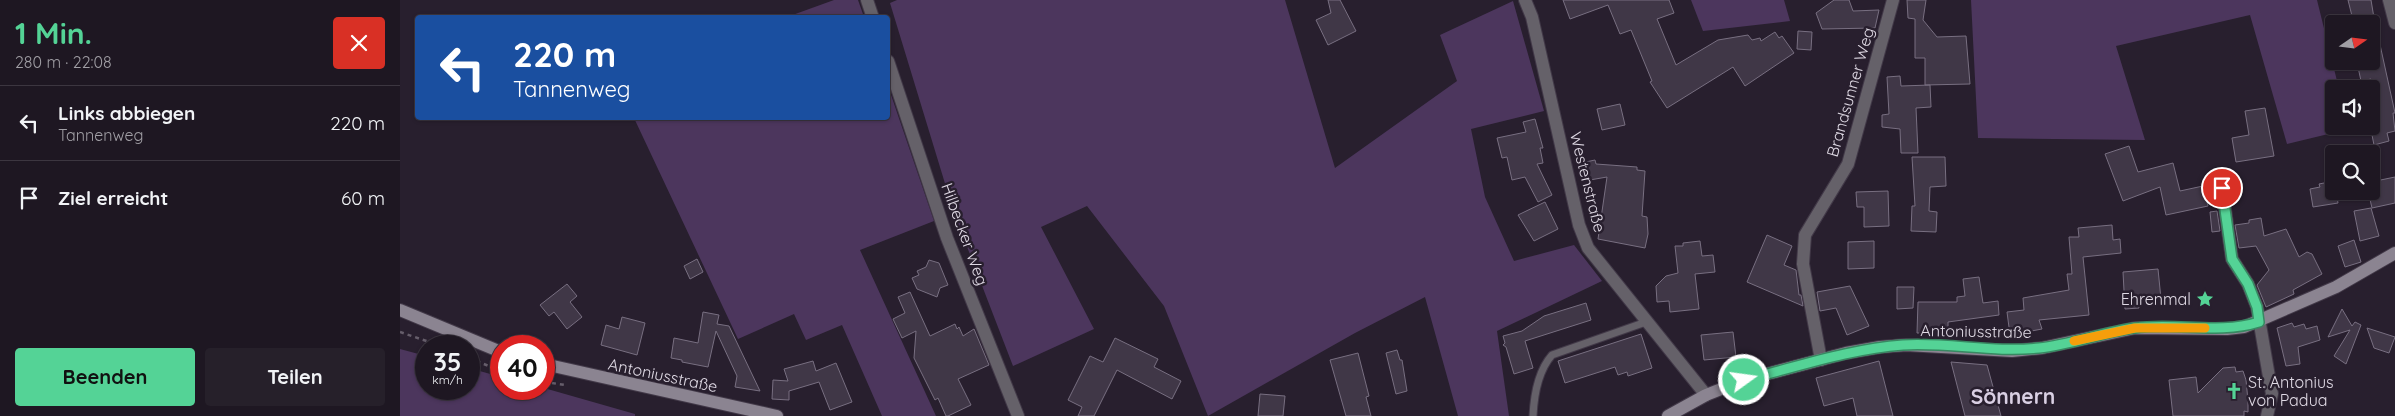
<!DOCTYPE html>
<html lang="de">
<meta charset="utf-8">
<style>
:root{--surface:#1e1722;--page:#26202a;--text:#f1f3f6;--muted:#a19fa5;--line:#3c3640;--accent:#54d396}
body{margin:0;font-family:Quicksand,sans-serif;background:var(--page);color:var(--text);height:100vh;display:flex;flex-direction:column;font-size:19px;white-space:nowrap}
*{box-sizing:border-box;margin:0}
p{font-size:16px;color:var(--muted)}
.icon{flex:none;width:28px;height:28px;fill:none;stroke:currentColor;stroke-width:2;stroke-linecap:round;stroke-linejoin:round}
.map{position:relative;flex:1;overflow:hidden}
.details{display:flex;flex-direction:column;background:var(--surface);width:400px}
.details>*{flex:none}
.guide{position:absolute;left:15px;top:15px;width:475px;height:105px;border-radius:5px;box-shadow:0 1px 4px #0004,0 0 0 1px var(--line);background:#1a4fa0;color:#fff;overflow:hidden}
.needle{width:32px;rotate:76deg}
.controls{position:absolute;left:1925px;top:15px;display:grid;gap:10px}
.controls a{display:grid;place-items:center;width:55px;height:55px;border-radius:5px;background:var(--surface);box-shadow:0 1px 4px #0004,0 0 0 1px var(--line);font-size:25px}
.speed{position:absolute;left:15px;top:335px;display:flex;gap:10px;font-size:25px;font-weight:700;text-align:center}
.speed>*{display:grid;place-content:center;width:65px;height:65px;border-radius:50%;background:var(--surface);box-shadow:0 1px 4px #0004,0 0 0 1px var(--line);line-height:1}
.speed small{font-size:12px;font-weight:400}
.speed .limit{border:8px solid #d22;background:#fff;color:#111}
.pin{position:absolute;display:grid;place-items:center;width:42px;height:42px;color:#fff;margin:-21px;border:2px solid #fff;border-radius:50%;box-shadow:0 1px 5px #0007}
.me{position:absolute;width:55px;margin:-28px;rotate:76deg;stroke-linejoin:round;filter:drop-shadow(0 0 4px #0008)}
.turn{display:flex;align-items:center;gap:18px;height:105px;padding:0 15px;font-size:22px}
.turn .icon{width:65px;height:65px;stroke-width:2.5}
.turn b{display:block;font-size:35px;line-height:42px}
.round{display:grid;place-items:center;flex:none;width:52px;height:52px;border-radius:5px;background:var(--page)}
.headline{display:flex;align-items:center;justify-content:space-between;height:85px;padding:0 15px}
h1{font-size:30px;font-weight:800;line-height:38px;color:var(--accent)}
.cta{display:flex;gap:10px;margin-top:auto;padding:10px 15px}
.cta a{flex:1;height:58px;border-radius:5px;background:var(--accent);color:#111;font-size:20px;font-weight:800;line-height:58px;text-align:center}
.cta a+a{background:var(--page);color:var(--text)}
ul{padding:0;list-style:none}
li{display:flex;align-items:center;gap:15px;height:75px;padding:0 15px;border-top:1px solid var(--line)}
li div{flex:1}
li b{display:block;font-size:19px}
li em{font-style:normal}
main{display:flex;flex:1;min-height:0}
.map>svg:first-child{display:block}
.green{fill:#4c365d}
.building{fill:#403747;stroke:#786f81}
.lines{fill:none;stroke-linecap:round;stroke-linejoin:round}
.lane-casing{stroke:#423948;stroke-width:9}
.street-casing{stroke:#423948;stroke-width:14}
.secondary-casing{stroke:#423948;stroke-width:14}
.path{stroke:#665e6b;stroke-width:2.5;stroke-dasharray:4 4;stroke-linecap:butt}
.lane{stroke:#656169;stroke-width:7}
.street{stroke:#656169;stroke-width:12}
.secondary{stroke:#8b8491;stroke-width:12}
.route-casing{stroke:#378962;stroke-width:12}
.route{stroke:#54d396;stroke-width:9}
.slow{stroke:#f59e0b;stroke-width:9}
.labels{text-anchor:middle;dominant-baseline:central;stroke-width:5;stroke-linejoin:round;paint-order:stroke}
.street-label{font-size:16px;fill:#e0dae5;stroke:#281f2e}
.poi-label{font-size:16px;fill:#e0dae5;stroke:#281f2e;text-anchor:end}
.district-label{font-size:21px;font-weight:bold;fill:#d9cfe3;stroke:#281f2e}
</style>
<main>
<section class="details">
<div class="headline"><div><h1>1 Min.</h1><p>280 m · 22:08</p></div><a class="round" style="background:#d93025;color:#fff"><svg class="icon" aria-label="close" viewBox="0 0 24 24"><path d="M6 6l12 12M18 6L6 18"/></svg></a></div>
<ul>
<li><svg class="icon" aria-label="left" viewBox="0 0 24 24"><path d="M17 20v-9H6M10 6l-5 5 5 5"/></svg><div><b>Links abbiegen</b><p>Tannenweg</p></div><em>220 m</em></li>
<li><svg class="icon" aria-label="arrive" viewBox="0 0 24 24"><path d="M6 21V4h12l-3 4 3 4H6"/></svg><div><b>Ziel erreicht</b></div><em>60 m</em></li>
</ul>
<div class="cta"><a>Beenden</a><a>Teilen</a></div>
</section>
<div class="map">
<svg width="1995" height="416" viewBox="0 0 1995 416">
<rect width="100%" height="100%" fill="#281f2e"/>
<path class="green" d="M434,0H458L464,17H387Z
M497,0H885L935,168L1057,81L1040,35L1113,1L1144,111L1071,129L1085,197L1114,261L1174,245L1202,281L1097,331L1109,416H1058L1025,297L955,333L808,416L764,306L687,206L641,227L694,329L613,366L554,213L490,3Z
M1291,0H1384L1390,21L1303,31Z
M1571,0H1917L1939,89H1934V126H1948L1949,129L1887,144L1850,15L1716,46L1745,140L1578,138Z
M488,86L534,221L460,250L536,416H482L442,325L406,340L394,314L338,339L234,118H488Z
M0,349L26,356V389H69V368L101,377V389L144,388L235,414V416H0Z"/>
<path class="building" d="M928,0H940L956,31L928,45L916,20L931,13Z
M1163,0H1269L1274,13L1257,19L1276,65L1318,40L1348,35L1352,40L1360,38L1361,41L1375,32L1379,38L1382,36L1394,53L1345,86L1333,67L1267,108L1250,82L1252,81L1231,30L1220,34L1208,5L1170,19Z
M1434,0H1449L1453,11L1479,10L1475,28L1422,29L1416,13Z
M1507,0H1526L1523,20L1537,37L1566,36L1570,84L1525,85V58H1515V19L1508,18Z
M1948,0H1971L1975,24H1954Z
M1398,31L1412,32L1411,50L1397,49Z
M1971,31H1977L1995,113H1993L1995,131L1987,133L1989,141L1974,145L1971,130V79L1961,81L1958,67L1960,66L1959,61H1971Z
M1500,76L1501,86L1530,85L1531,107L1516,108L1518,153H1501L1500,129L1482,127V115L1489,114L1487,77Z
M1220,104L1225,125L1202,130L1197,109Z
M1865,108L1874,156L1836,162L1832,138L1849,135L1845,111Z
M1135,119L1143,148H1140L1143,163L1137,164L1152,195L1138,202L1125,177L1112,180L1107,157L1102,158L1097,138L1126,132L1123,122Z
M1729,146L1738,172L1773,163L1780,191L1803,186L1808,206L1766,215L1760,187L1723,201L1705,154Z
M1512,157H1545L1546,186L1530,187L1529,211L1537,212L1536,232L1511,231L1512,206H1515Z
M1195,160L1196,164L1237,167V170L1245,171L1242,216L1247,217L1248,234L1245,248L1198,239L1207,177L1184,181L1181,163Z
M1995,177V203L1972,208L1968,191H1971V182Z
M1934,181V191H1936L1938,203L1913,207L1910,189L1920,187L1919,184Z
M1488,191L1489,226L1464,227V207H1457L1456,192Z
M1145,202L1158,229L1134,241L1118,215Z
M1971,208L1979,236L1960,241L1954,211Z
M1817,211L1820,231L1812,232L1810,212Z
M1861,218L1864,236L1886,229L1899,257L1907,252L1912,254L1922,274L1893,290L1894,294L1866,307L1857,285L1869,270L1856,246L1839,248L1835,225L1849,223V220Z
M1712,225L1713,240L1720,239L1721,253L1683,257L1689,315L1639,320L1642,329L1610,335L1607,312L1624,310L1623,298L1669,290L1667,274H1672L1669,237H1679L1678,228Z
M1367,235L1392,246L1384,265L1396,270L1399,295H1401L1403,306L1347,282Z
M1954,240L1961,262L1945,267L1938,246Z
M1300,241L1302,256L1313,255L1315,272L1295,274L1299,309L1270,312L1269,301L1257,302L1256,286L1266,276L1278,273L1275,246H1283V243Z
M1474,241V268L1448,269V242Z
M297,259L303,272L290,279L284,266Z
M529,260L539,263L548,285L540,288L537,297L517,289L512,278L519,275L517,271L526,267Z
M1758,269L1761,299L1738,301L1739,308L1725,309L1723,272Z
M1579,277L1583,303L1598,301L1599,315L1548,322V334L1517,333L1518,302H1557V297L1565,296L1563,279Z
M167,284L177,296L170,302L182,317L167,329L154,312L149,316L140,305Z
M1450,286L1469,326L1447,335L1436,308L1420,311L1417,292Z
M1497,287H1514L1513,308L1497,309Z
M510,292L530,336L555,324L557,329L559,327L563,336L574,329L589,365L558,379L571,405L548,416H546L538,398L535,400L514,358L516,331L502,338L493,319L505,313L498,297Z
M1186,303L1191,320L1125,341L1133,368L1114,374L1106,347L1103,345L1105,343L1103,336L1122,331L1144,316Z
M1942,309L1952,326L1955,322L1961,325L1946,364L1934,356L1950,330L1928,337Z
M303,312L319,315L317,324L329,326L360,391L335,387L337,376L316,331L308,367L282,362V360L271,358L274,338L298,343Z
M222,317L245,323L237,355L201,345L206,325L219,329Z
M1892,323L1894,327L1904,324L1906,329L1917,326L1920,340L1898,347L1900,364L1886,366L1877,328Z
M1967,328L1995,337L1989,353L1974,348Z
M1333,332L1336,357L1304,360L1301,335Z
M1241,334L1252,368L1228,376L1227,372L1218,375L1215,367L1165,383L1158,361Z
M715,338L758,359L754,367L781,381L772,399L717,370L694,416H678L682,407L668,400L690,356L703,362Z
M997,350L1000,360H1002L1007,391L996,394L986,353Z
M958,353L969,396L966,397L971,416H946L930,360Z
M413,361L416,371L436,363L452,402L430,410L419,382L389,391V400L372,399L373,380L388,381L384,369Z
M1479,361L1493,416H1457L1453,398L1424,406L1416,378Z
M1551,362L1587,365L1601,416H1565Z
M1835,367L1836,372L1843,371L1846,380L1848,401V412L1844,411V416H1773L1769,380L1796,377L1798,393L1823,368Z
M860,394L885,396L883,416H858Z"/>
<g class="lines">
<g class="lane-casing">
<path id="lane" d="M1133,416C1134,395 1138,371 1152,355L1246,322"/>
</g>
<g class="street-casing">
<path id="street" d="M467,0L473,18
M1125,0L1132,17L1179,225L1188,248L1306,395
M1989,0L1995,23
M488,61L547,238L618,416
M1822,188L1832,259L1848,284L1857,307L1872,394L1867,416
M1421,360L1403,264L1405,235L1448,164L1493,0"/>
</g>
<g class="secondary-casing">
<path id="secondary" d="M0,310L101,352
M144,364L377,416
M1268,416L1306,395L1344,380L1446,353L1480,347L1506,345L1612,351L1642,348L1735,328L1827,329L1844,327L1936,287L1995,253"/>
</g>
<path class="path" d="M0,332L41,346
M69,358L101,371
M144,382L166,385"/>
<use href="#lane" class="lane"/>
<use href="#street" class="street"/>
<use href="#secondary" class="secondary"/>
</g>
<g class="lines">
<g class="route-casing">
<path id="route" d="M1344,380C1397,367 1449,349 1503,345C1548,342 1593,353 1639,348C1671,345 1703,332 1735,328C1777,322 1818,335 1859,322L1857,307L1848,284L1832,259L1822,188"/>
</g>
<use href="#route" class="route"/>
<path class="slow" d="M1674,341L1735,328H1805"/>
</g>
<defs>
<g id="sight-bare" transform="scale(1.35)"><path d="M0-6L1.8-2.2L6-1.7L2.9 1.2L3.7 5.4L0 3.3L-3.7 5.4L-2.9 1.2L-6-1.7L-1.8-2.2Z" fill="#54d396" stroke="#281f2e" stroke-width="2.5" paint-order="stroke"/></g>
<g id="church-bare" transform="scale(1.35)"><path d="M-1.2-6h2.4v3.5h3.3v2.4h-3.3V6h-2.4V-.1h-3.3v-2.4h3.3Z" fill="#54d396" stroke="#281f2e" stroke-width="2.5" paint-order="stroke"/></g>
</defs>
<g fill-rule="evenodd">
<use href="#sight-bare" x="1805" y="299"/>
<use href="#church-bare" x="1834" y="391"/>
</g>
<g class="labels">
<g class="street-label">
<text transform="translate(1450 92) rotate(-74)">Brandsunner Weg</text>
<text transform="translate(1188 182) rotate(76)">Westenstraße</text>
<text transform="translate(565 234) rotate(70)">Hilbecker Weg</text>
<text transform="translate(1576 331) rotate(1)">Antoniusstraße</text>
<text transform="translate(263 375) rotate(12)">Antoniusstraße</text>
</g>
<g class="poi-label">
<text x="1791" y="299">Ehrenmal</text>
<text x="1848" y="382" text-anchor="start">St. Antonius<tspan x="1848" dy="18">von Padua</tspan></text>
</g>
<g class="district-label">
<text x="1613" y="396">Sönnern</text>
</g>
</g>
</svg>
<div class="controls">
<a><svg class="needle" viewBox="-14 -14 28 28"><path d="M0-13l5 13h-10z" fill="#e53935"/><path d="M0 13l5-13h-10z" fill="#a19fa5"/></svg></a>
<a><svg class="icon" aria-label="sound" viewBox="0 0 24 24"><path d="M4 9h4l5-4v14l-5-4H4zM17 9q2 3 0 6"/></svg></a>
<a><svg class="icon" aria-label="search" viewBox="0 0 24 24"><circle cx="10" cy="10" r="6"/><path d="M15 15l6 6"/></svg></a>
</div>
<div class="speed"><div>35<small>km/h</small></div><div class="limit">40</div></div>
<div class="pin" style="left:1822px;top:188px;background:#d93025"><svg class="icon" aria-label="arrive" viewBox="0 0 24 24"><path d="M6 21V4h12l-3 4 3 4H6"/></svg></div>
<svg class="me" style="left:1344px;top:380px" viewBox="-20 -20 40 40"><circle r="17" fill="#54d396" stroke="#fff" stroke-width="3"/><path d="M0-11L8 9 0 5-8 9z" fill="#fff"/></svg>
<div class="guide">
<div class="turn"><svg class="icon" aria-label="left" viewBox="0 0 24 24"><path d="M17 20v-9H6M10 6l-5 5 5 5"/></svg><div><b>220 m</b>Tannenweg</div></div>
</div>
</div>
</main>
